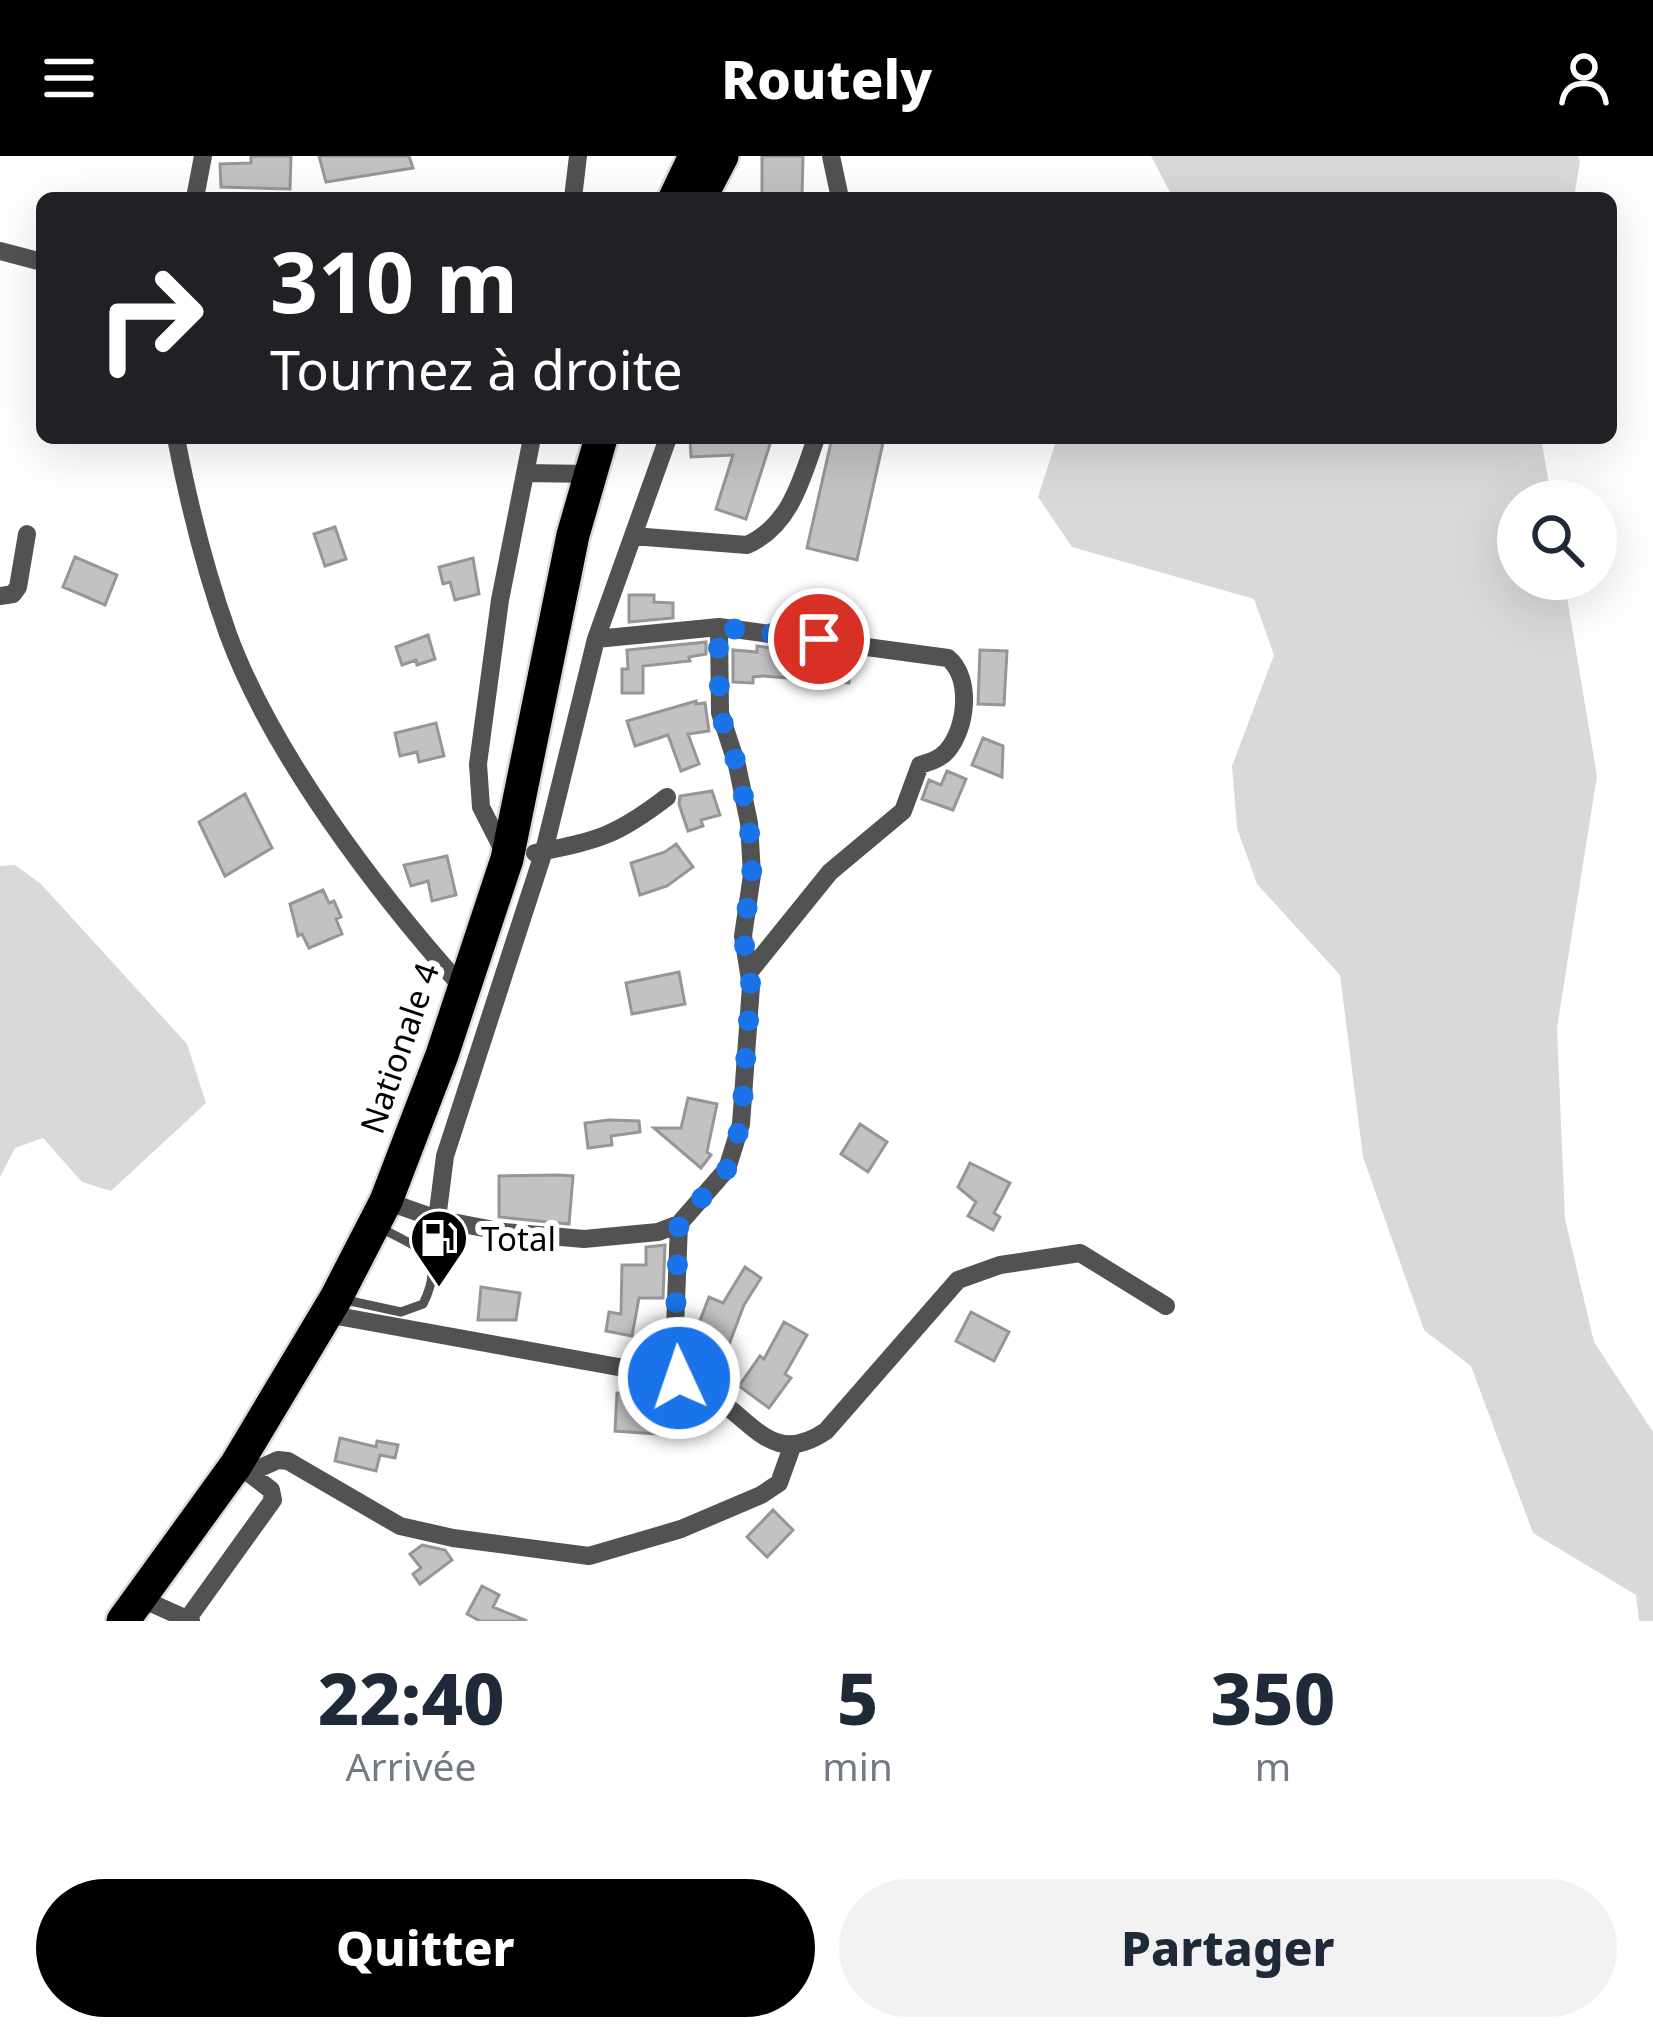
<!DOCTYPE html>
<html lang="fr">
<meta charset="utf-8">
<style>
:root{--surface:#fff;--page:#f2f2f3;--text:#1f2937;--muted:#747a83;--accent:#000}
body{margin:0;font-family:"Noto Sans",sans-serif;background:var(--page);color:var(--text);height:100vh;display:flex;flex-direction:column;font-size:45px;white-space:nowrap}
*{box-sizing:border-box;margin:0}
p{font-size:39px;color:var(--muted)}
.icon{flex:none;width:66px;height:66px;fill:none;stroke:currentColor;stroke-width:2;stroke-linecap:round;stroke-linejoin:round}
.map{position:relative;height:1465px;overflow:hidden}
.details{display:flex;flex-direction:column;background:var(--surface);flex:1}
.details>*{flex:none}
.hud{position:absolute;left:36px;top:36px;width:1581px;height:252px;border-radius:18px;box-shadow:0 12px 48px #0002;background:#202124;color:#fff;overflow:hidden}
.tools{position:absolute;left:1497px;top:324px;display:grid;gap:24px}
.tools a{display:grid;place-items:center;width:120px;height:120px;border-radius:50%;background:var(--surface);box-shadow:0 12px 48px #0002;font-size:60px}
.pin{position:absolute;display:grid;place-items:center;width:102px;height:102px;color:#fff;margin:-51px;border:6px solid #fff;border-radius:50%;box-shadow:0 3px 12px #0007}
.me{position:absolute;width:132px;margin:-66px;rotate:357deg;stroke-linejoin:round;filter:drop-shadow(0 0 9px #0008)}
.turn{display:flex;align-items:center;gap:42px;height:252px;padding:0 36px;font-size:54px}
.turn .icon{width:156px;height:156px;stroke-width:2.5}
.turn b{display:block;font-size:84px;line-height:102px}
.eta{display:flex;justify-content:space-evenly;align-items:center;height:204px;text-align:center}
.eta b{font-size:72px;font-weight:800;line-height:84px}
.cta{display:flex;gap:24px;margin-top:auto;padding:24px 36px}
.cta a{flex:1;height:138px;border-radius:72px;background:var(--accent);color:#fff;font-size:48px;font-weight:800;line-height:138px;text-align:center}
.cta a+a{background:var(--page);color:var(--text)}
header{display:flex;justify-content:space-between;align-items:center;height:156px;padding:0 36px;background:var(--accent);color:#fff;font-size:54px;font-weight:800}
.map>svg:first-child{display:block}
.green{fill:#d9d9d9}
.building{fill:#c2c2c2;stroke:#969696;stroke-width:3}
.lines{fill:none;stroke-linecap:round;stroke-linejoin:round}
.highway-casing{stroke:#dbdbdb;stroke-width:38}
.lane{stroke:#525252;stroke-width:9}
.street{stroke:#525252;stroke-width:18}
.highway{stroke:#000;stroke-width:33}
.route{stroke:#1a73e8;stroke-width:21;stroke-dasharray:0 37.8}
.labels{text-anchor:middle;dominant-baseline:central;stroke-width:12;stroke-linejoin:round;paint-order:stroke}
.street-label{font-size:33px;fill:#000;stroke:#fff}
.poi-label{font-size:33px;fill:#000;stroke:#fff;text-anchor:start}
</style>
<header><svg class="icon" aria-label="menu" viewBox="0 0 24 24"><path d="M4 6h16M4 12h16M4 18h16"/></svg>Routely<svg class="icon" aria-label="person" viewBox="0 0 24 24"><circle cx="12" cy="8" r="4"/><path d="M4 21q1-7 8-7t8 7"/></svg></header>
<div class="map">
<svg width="1653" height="1465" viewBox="0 0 1653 1465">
<rect width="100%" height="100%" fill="#fff"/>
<path class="green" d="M1151,0H1578L1580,6L1574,42H1173Z
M1057,282H1541L1552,345H1518V423H1564L1597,620L1557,872L1565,1063L1594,1186L1653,1276V1465H1639L1636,1439L1533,1377L1471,1210L1424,1174L1363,1001L1340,819L1257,728L1237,672L1232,610L1274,499L1254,443L1072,391L1038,341Z
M15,709L41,728L187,888L206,947L111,1035L82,1026L43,982L15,992L0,1021V710Z"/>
<path class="building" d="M251,0H291L290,33L221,31L220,8L251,7Z
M319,0H409L413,12L326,26Z
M762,0H803L802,42H762Z
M690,282H772L746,363L716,353L733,299L691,301Z
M832,282H884L857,404L807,392Z
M335,371L346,403L325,410L314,378Z
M75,401L117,419L105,449L63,431Z
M473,402L479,438L455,444L450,426L443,428L439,411Z
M629,439H654V446L673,447V462L629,466Z
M428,479L435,503L417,509L416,504L402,509L396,491Z
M706,486V498L689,501L690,505L643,510V537H622V513H628L627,494Z
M757,490L852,503L849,527L763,520L753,521V527L733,526V494L757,496Z
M980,494L1007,495L1004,549L978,548Z
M696,545V548L705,547L709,575L688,578L699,608L681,615L668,579L635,590L627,565Z
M436,567L444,600L419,606L417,596L400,600L395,577Z
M983,582L1003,590L1002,621L972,609Z
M947,615L966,623L953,654L922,643L929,624L941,629Z
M712,635L720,659L701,664L703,670L688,675L679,648L680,640Z
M245,638L272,692L225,720L199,666Z
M676,688L693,711L667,730L640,739L631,707L665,696Z
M447,700L456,739L432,745L428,725L411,730L404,709Z
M323,734L329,747L334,745L341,761L336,763L342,778L309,792L302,778L298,780L290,748Z
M679,816L685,848L632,858L626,827Z
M688,942L717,948L707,996L711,999L701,1012L654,972H681Z
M609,964L639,965L640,976L611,980L612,989L588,992L585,967Z
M860,968L887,986L868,1016L841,998Z
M970,1007L1010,1027L994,1057L1000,1061L993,1074L968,1060L976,1046L958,1031Z
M558,1019L573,1020L569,1068L499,1061V1020Z
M665,1089L663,1142H639L632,1180L606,1175L609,1156L621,1158L622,1109H646V1091Z
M745,1111L761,1122L744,1149L728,1191L695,1178L709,1141L723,1147Z
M481,1131L520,1137L516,1164H478Z
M971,1156L1009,1176L994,1205L956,1185Z
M784,1166L807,1179L785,1218L791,1222L769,1252L739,1230L760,1200L764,1203Z
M657,1232L675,1235L672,1279L615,1275L617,1237L657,1240Z
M340,1282L376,1291L377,1285L398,1289L395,1302L380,1299L376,1315L335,1305Z
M773,1354L793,1374L767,1401L747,1381Z
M422,1389L445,1394L452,1404L420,1428L413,1418L421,1412L410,1398Z
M482,1430L499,1439L493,1451L527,1465H480L467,1458Z"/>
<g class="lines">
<g class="highway-casing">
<path id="highway" d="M675,42L695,0
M700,42L722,0
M123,1465L236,1309L336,1142L386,1045L442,899L507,703L573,379L601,282"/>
</g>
<path class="lane" d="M341,1143L401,1156L423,1148C448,1098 418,1092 379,1071"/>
<path class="street" d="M831,0L840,42
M195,42L203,0
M573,42L578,0
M0,95L42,106
M176,282C189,349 205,414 228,478C272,598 377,736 462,831
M525,317L591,318
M633,380L747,389C790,370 802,323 816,282
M0,440L13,438L18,431L27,378
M596,483L719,471L948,502C972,522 967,572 947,595C940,603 930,606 920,609L903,655L830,716L750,815
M535,697C598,684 615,681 667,641
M505,698L481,651L478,608L500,444L532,282
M386,1045L437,1063L504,1076L584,1083L658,1076L679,1068L727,1013L741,968L751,830L743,780L752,719L749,667L737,609L720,557L719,471
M437,1063L445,1000L544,695L596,483L668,282
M326,1158L679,1222C692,1229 708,1236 720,1245C758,1273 777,1308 826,1275L958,1124L1000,1109L1080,1097L1166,1150
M679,1222L675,1172L679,1068
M249,1317L278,1304L288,1305L400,1370L453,1382L589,1400L681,1373L761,1339L779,1327L793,1288
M140,1442L191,1465
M186,1465L273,1344L271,1334L245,1314"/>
<use href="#highway" class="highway"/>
</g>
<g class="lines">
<path class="route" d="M679,1222L675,1172L679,1068L727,1013L741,968L751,830L743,780L752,719L749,667L737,609L720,557L718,471L819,483"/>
</g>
<defs>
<g id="fuel-pin" transform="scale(3)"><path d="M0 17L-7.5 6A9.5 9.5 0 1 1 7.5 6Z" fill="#000" stroke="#fff"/><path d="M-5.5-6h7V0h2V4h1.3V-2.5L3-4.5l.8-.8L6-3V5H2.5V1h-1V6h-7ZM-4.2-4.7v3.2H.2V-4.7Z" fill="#fff"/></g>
</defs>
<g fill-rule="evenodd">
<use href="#fuel-pin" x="439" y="1082"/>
</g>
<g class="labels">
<g class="street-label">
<text transform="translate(399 892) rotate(-71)">Nationale 4</text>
</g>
<g class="poi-label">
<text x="481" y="1082">Total</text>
</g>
</g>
</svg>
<div class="tools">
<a><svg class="icon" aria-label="search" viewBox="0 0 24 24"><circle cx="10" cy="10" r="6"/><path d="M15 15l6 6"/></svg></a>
</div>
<div class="pin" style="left:819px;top:483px;background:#d93025"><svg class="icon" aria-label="arrive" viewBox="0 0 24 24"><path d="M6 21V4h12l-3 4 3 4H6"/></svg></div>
<svg class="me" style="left:679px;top:1222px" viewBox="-20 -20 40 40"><circle r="17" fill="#1a73e8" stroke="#fff" stroke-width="3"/><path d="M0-11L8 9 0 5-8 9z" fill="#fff"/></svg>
<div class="hud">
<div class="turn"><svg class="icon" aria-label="right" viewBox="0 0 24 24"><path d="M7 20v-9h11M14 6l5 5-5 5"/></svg><div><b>310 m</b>Tournez à droite</div></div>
</div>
</div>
<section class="details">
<div class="eta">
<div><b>22:40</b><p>Arrivée</p></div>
<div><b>5</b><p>min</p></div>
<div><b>350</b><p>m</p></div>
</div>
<div class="cta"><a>Quitter</a><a>Partager</a></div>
</section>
